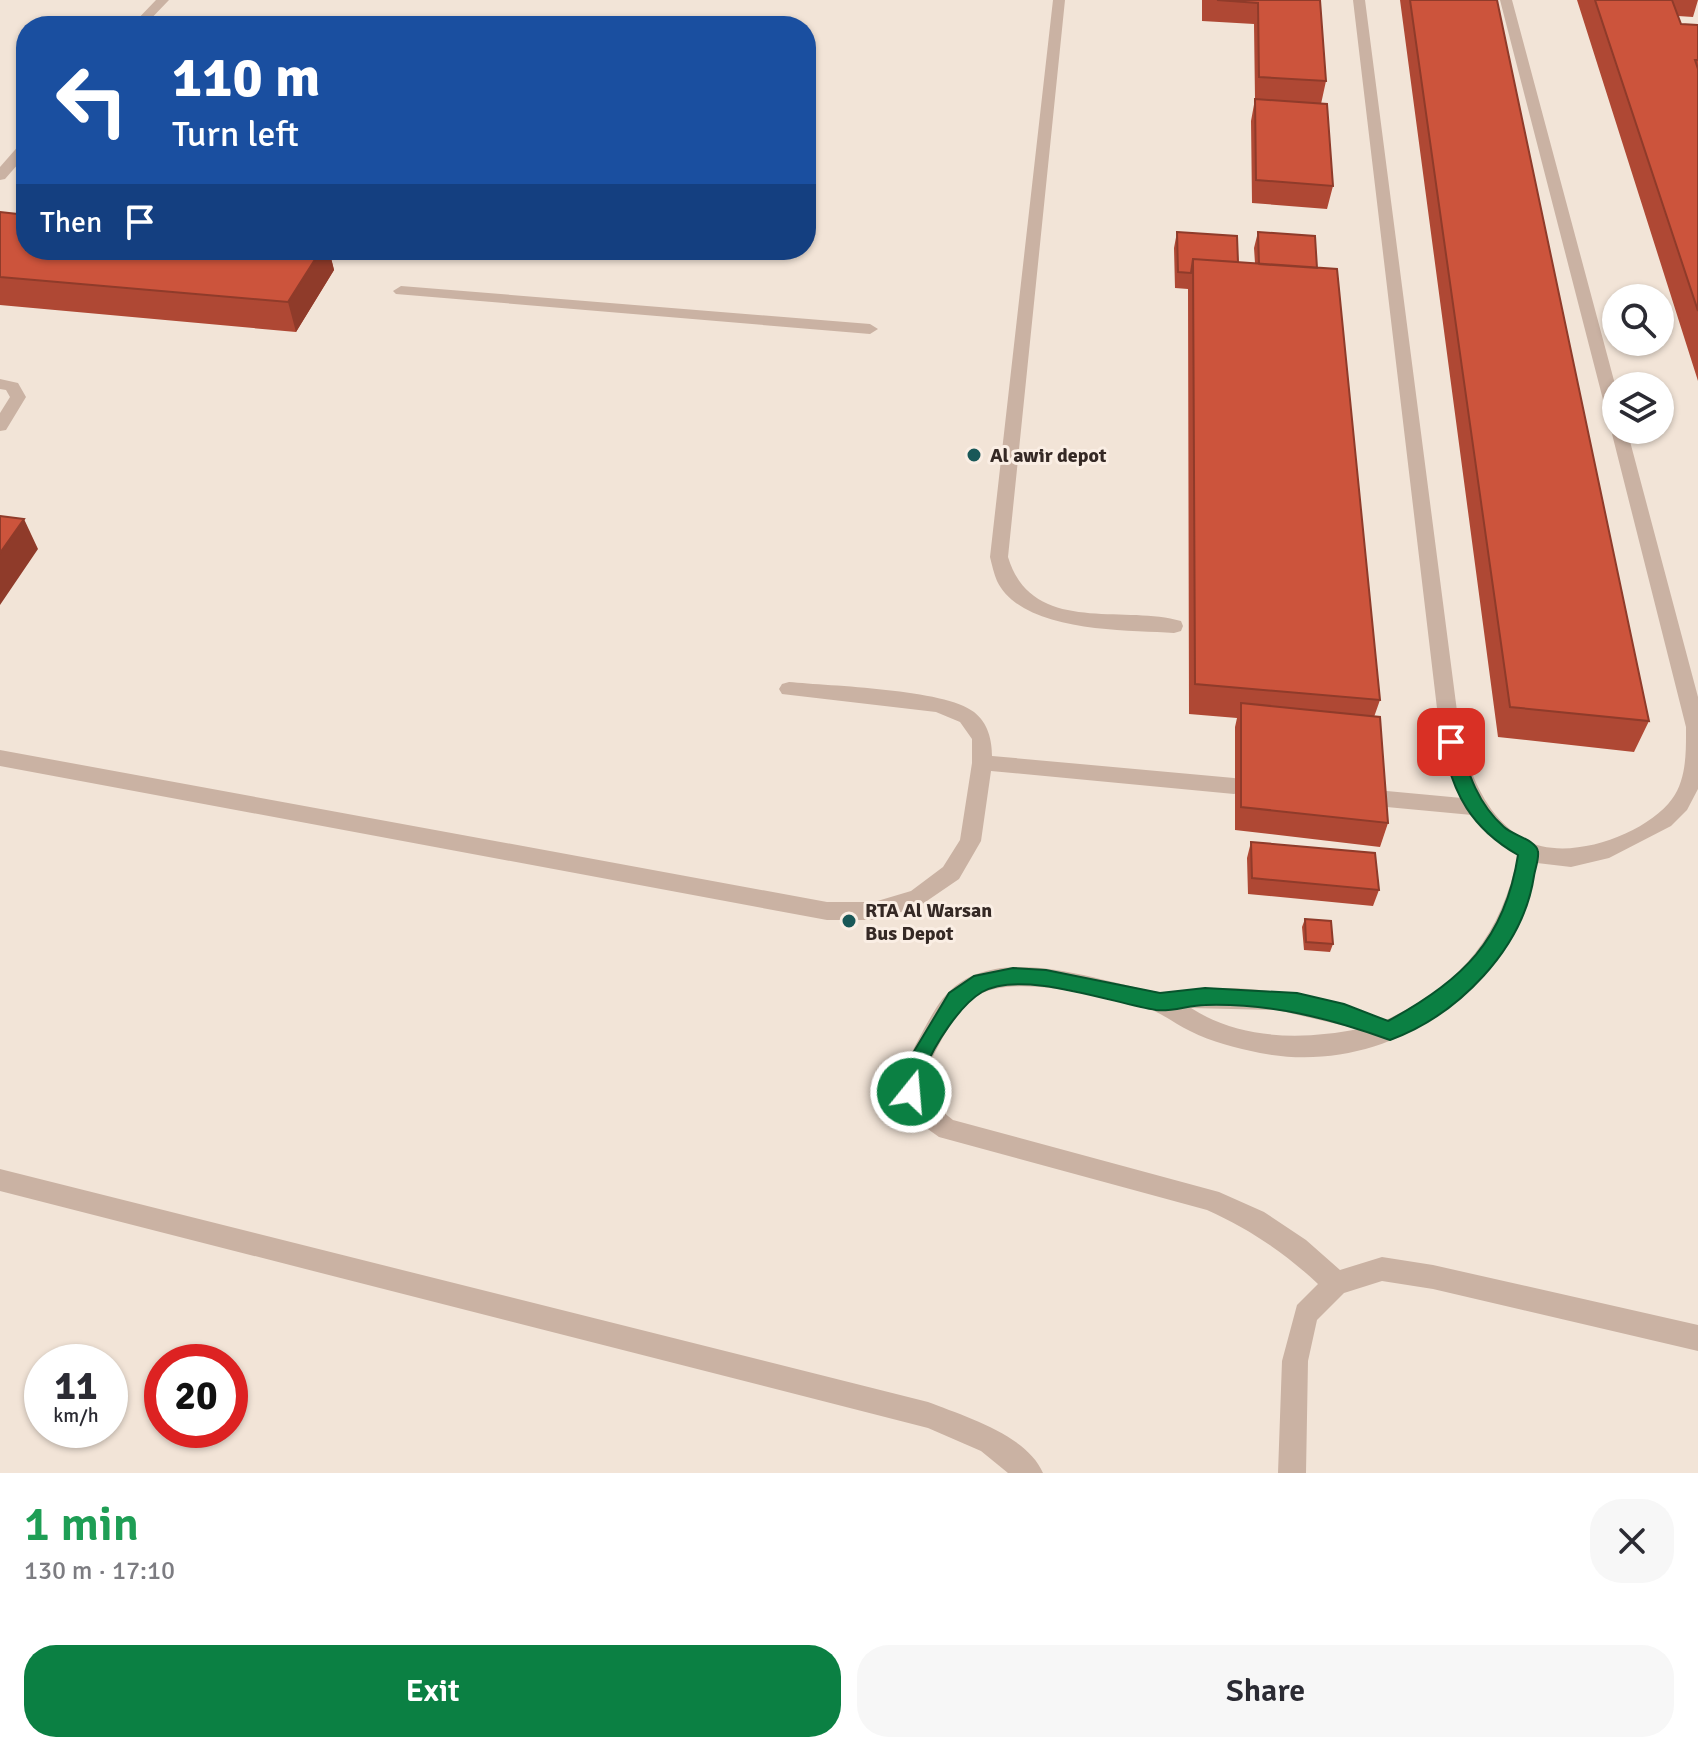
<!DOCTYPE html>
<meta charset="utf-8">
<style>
:root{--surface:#fff;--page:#f7f7f7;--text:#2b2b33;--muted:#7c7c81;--accent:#0b8043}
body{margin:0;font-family:Signika,sans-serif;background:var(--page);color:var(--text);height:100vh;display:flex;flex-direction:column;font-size:30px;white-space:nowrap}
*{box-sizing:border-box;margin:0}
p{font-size:26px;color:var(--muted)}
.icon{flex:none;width:44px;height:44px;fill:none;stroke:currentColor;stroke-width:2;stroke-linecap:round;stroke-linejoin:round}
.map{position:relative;height:1473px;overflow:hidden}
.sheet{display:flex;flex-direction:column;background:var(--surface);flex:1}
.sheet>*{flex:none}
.banner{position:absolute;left:16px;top:16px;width:800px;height:244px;border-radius:32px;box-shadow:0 2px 6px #0004;background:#1a4fa0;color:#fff;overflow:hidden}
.controls{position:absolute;left:1602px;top:284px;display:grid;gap:16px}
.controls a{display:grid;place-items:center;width:72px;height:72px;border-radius:50%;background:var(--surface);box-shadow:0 2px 6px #0004;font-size:40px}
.speed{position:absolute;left:24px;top:1344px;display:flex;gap:16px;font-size:40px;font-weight:700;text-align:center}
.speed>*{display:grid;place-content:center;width:104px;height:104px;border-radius:50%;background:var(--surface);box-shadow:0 2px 6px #0004;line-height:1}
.speed small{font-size:20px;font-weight:400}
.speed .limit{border:12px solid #d22;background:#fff;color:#111}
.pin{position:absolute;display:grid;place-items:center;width:68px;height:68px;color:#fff;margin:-34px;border-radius:16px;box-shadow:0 4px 12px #0006}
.me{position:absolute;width:88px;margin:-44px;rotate:17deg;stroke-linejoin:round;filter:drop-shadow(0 0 6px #0008)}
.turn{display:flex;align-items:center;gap:28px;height:168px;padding:0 24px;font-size:36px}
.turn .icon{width:104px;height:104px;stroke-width:2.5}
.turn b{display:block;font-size:56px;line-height:68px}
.then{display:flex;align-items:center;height:76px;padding:0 24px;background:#0003;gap:16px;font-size:30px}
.round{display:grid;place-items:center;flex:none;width:84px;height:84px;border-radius:32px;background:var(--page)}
.overview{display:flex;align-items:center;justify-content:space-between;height:136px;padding:0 24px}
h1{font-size:48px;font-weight:600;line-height:60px;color:#1e9e55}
.primary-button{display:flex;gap:16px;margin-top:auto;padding:16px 24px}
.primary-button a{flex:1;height:92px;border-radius:32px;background:var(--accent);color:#fff;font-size:32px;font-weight:600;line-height:92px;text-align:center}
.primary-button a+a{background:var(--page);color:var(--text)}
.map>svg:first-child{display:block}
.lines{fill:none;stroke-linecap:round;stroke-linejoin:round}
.service{fill:#cab2a3;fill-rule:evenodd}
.wall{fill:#af4834}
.shaded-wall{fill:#8f3b2a}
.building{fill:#cc543c;stroke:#8f3b2a;stroke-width:2}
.route{fill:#0b8043;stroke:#07532c;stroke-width:2}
.poi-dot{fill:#195858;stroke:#faeee4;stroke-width:3}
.labels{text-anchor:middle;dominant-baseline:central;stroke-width:6;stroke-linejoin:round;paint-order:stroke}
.poi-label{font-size:20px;font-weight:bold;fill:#352925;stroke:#faeee4;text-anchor:start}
</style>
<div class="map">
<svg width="1698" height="1473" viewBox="0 0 1698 1473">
<rect width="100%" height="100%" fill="#f2e4d7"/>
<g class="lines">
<path class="service" d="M156,0H169L144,26H131Z
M1053,0H1065L1008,557C1032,636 1121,604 1181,621L1183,626L1181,631L1174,633C1126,630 1022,633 997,581C994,574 992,565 990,557Z
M1353,0H1365L1461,742C1473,780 1487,816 1522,838C1563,865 1646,835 1672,799C1687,779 1686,750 1686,727L1611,430L1616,425V430H1627L1698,697V789L1687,810L1671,826L1609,858L1571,867L1537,863C1513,990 1389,1078 1260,1053C1236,1048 1212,1042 1190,1031C1173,1023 1160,1011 1141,1006C1100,997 1014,973 977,996C961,1005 951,1023 942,1039C933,1056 920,1078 924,1097L953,1120L1219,1192L1264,1212L1306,1240L1340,1270L1382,1257L1433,1265L1698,1325V1351L1433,1289L1382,1281L1344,1293L1317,1320L1308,1361L1306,1473H1278L1282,1361L1297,1305L1318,1284C1284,1252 1249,1229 1207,1210L939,1137L911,1117L899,1091C902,1069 914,1048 924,1029C932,1015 940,999 952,989C1004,943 1099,982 1158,992C1179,995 1204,988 1225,988C1282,989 1334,1001 1386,1020C1461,985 1501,936 1518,855L1487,834L1472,815L1376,806L1369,804L1366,798L1369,792L1376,790L1462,798L1451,776L1441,742ZM1191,1008L1277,1010L1358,1029C1303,1040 1240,1040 1191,1008Z
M1500,0H1512L1616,388V424L1608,419Z
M26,142V155L5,179L0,180V167L21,143Z
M401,286L870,324L878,329L870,334L396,294L393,291Z
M0,379L18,383L26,397L6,430L0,431V413L10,397L6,390L0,389Z
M789,682C830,686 945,689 974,712C988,723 992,740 992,756L1234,778L1241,780L1244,786L1241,792L1234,794L991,771L981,841L959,879L918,907L874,920H827L0,766V750L827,902H874L911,891L943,867L960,840L972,763V739L960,722L936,712L782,694L779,689L782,684Z
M0,1169L928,1402C964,1416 1027,1435 1043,1473H1008L981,1451L928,1428L0,1191Z"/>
</g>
<path class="wall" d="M1202,0H1320L1326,81L1321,104L1333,186L1327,209L1252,203L1251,121L1255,99L1254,24L1202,21Z
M1400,0H1497L1649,721L1634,752L1498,737Z
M1577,0H1698L1693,17L1678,16L1681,24L1698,25V381Z
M0,212L26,250H329L334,270L296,332L0,305Z
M1177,232L1238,262L1255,263L1254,248L1258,232L1317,268L1380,700L1374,717L1388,823L1380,847L1235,830V727L1237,718L1189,714L1188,289L1175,288L1174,248Z
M1251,842L1379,890L1373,906L1248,894L1247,858Z
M1305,919L1333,944L1330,952L1304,950L1302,927Z"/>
<path class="shaded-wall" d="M321,250H329L334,270L296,332L288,302Z
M24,519L38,549L0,605V553Z"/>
<path class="building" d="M1217,0H1320L1326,81L1259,77L1258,3Z
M1410,0H1497L1649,721L1510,707Z
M1595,0H1672L1681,24L1698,25V60H1695L1698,69V311Z
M1255,99L1327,104L1333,186L1256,180Z
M0,212L26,215V250H321L288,302L0,277Z
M1177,232L1237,236L1238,262L1193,259L1191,273L1178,272Z
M1258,232L1315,236L1317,268L1259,264Z
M1193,259L1337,269L1380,700L1195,684Z
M0,516L24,519L0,553Z
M1241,703L1380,717L1388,823L1241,807Z
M1251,842L1375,853L1379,890L1252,878Z
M1305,919L1331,921L1333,944L1306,942Z"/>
<path class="route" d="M1451,735L1460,742C1468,774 1478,804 1504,827C1512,835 1537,840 1538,852C1539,859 1535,869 1534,876C1523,949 1458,1015 1390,1040C1329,1018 1270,1003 1205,1005C1189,1005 1172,1012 1156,1010C1112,1003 1022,969 982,992C960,1005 934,1045 925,1069C922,1079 923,1089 919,1099L911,1102L904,1099L900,1092L904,1068L949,993L974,976L1013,968L1046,970L1160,993L1205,988L1297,993L1344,1004L1388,1021C1462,981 1505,940 1518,855C1471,828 1453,794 1442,742Z"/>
<g class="poi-dot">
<circle cx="974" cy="455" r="8"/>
<circle cx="849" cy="921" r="8"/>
</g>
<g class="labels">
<g class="poi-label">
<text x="990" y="455">Al awir depot</text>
<text x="865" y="910">RTA Al Warsan<tspan x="865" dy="23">Bus Depot</tspan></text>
</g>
</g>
</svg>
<div class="controls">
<a><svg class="icon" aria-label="search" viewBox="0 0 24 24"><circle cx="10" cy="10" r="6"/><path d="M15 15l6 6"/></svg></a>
<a><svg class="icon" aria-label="layers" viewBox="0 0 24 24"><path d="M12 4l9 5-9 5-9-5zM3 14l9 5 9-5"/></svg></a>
</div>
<div class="speed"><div>11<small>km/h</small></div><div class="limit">20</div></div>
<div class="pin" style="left:1451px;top:742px;background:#d93025"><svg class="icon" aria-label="arrive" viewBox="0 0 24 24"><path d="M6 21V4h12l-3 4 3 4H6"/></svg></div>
<svg class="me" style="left:911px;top:1092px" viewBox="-20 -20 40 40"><circle r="17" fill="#0b8043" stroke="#fff" stroke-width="3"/><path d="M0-11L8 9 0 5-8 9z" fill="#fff"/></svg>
<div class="banner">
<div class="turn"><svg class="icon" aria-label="left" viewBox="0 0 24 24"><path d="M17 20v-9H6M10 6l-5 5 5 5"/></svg><div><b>110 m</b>Turn left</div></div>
<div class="then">Then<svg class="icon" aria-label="arrive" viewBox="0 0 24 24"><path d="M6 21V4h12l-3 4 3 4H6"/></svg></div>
</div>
</div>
<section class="sheet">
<div class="overview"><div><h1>1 min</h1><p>130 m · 17:10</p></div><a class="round"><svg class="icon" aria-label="close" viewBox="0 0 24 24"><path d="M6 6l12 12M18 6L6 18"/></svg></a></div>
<div class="primary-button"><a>Exit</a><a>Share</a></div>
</section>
